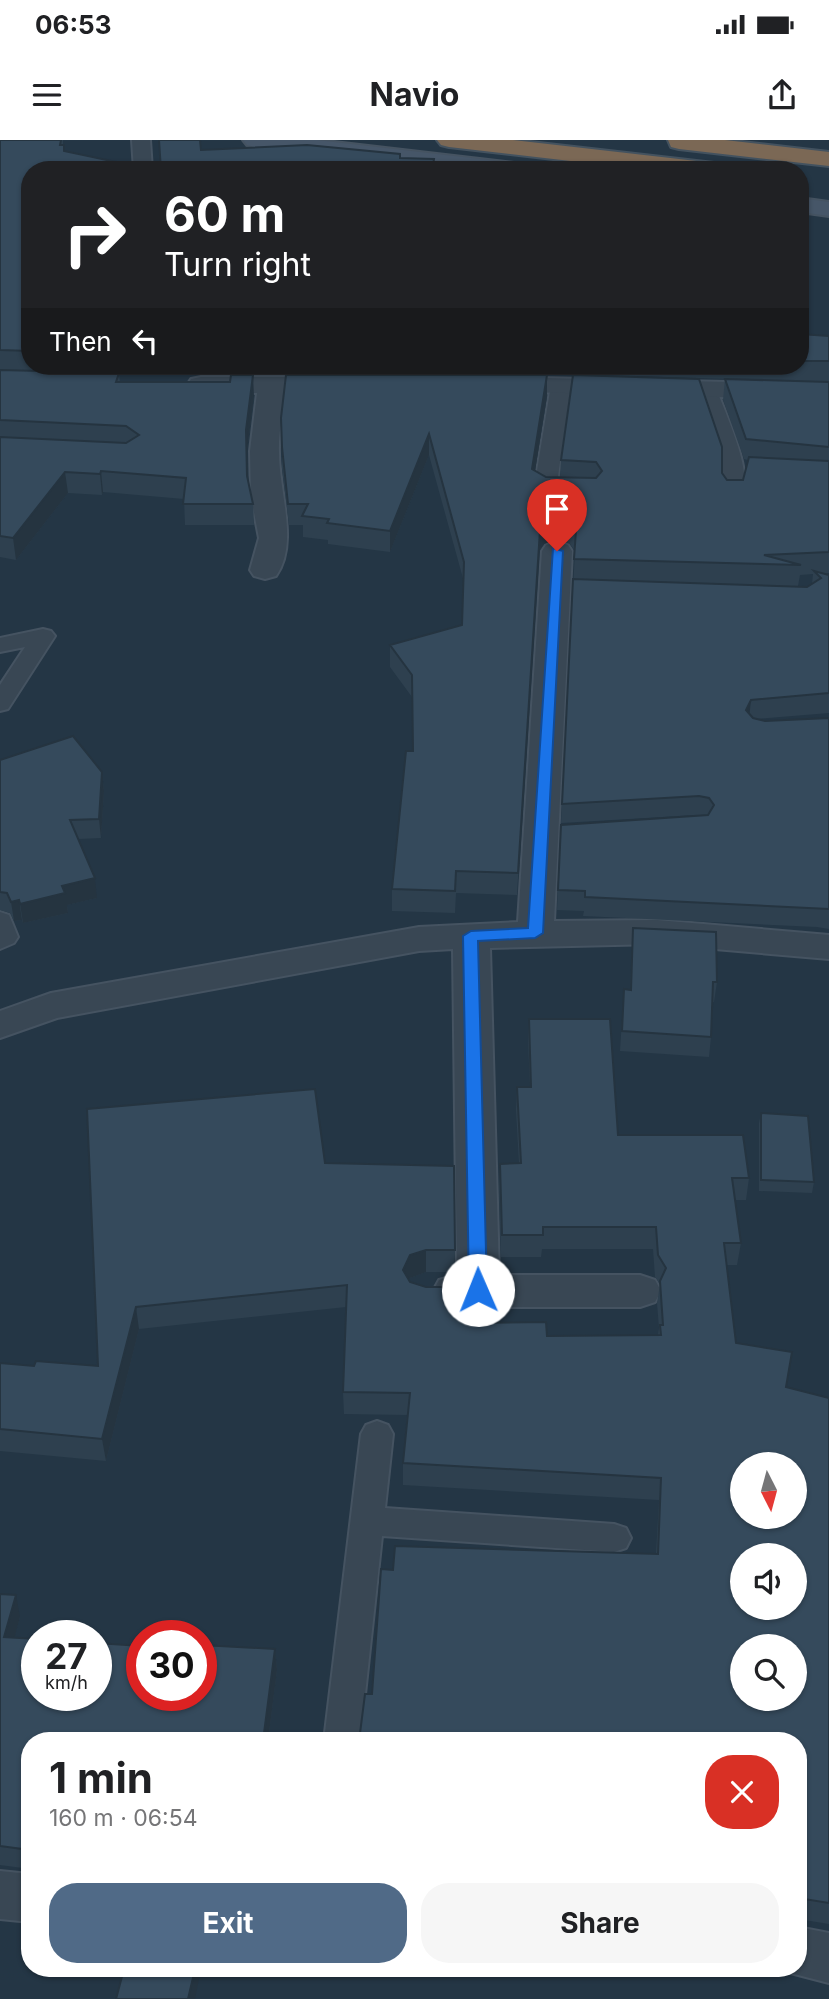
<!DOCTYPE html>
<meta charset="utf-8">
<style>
:root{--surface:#fff;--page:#f6f6f6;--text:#202124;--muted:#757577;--accent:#506a87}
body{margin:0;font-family:Inter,sans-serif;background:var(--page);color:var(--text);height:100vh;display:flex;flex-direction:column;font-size:26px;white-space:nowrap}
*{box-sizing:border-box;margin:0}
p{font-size:23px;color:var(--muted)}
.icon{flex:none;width:38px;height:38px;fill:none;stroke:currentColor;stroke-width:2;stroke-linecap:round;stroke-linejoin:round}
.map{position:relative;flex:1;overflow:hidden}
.panel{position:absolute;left:21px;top:1592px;width:786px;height:245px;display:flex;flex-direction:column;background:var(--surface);border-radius:28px;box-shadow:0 2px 5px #0004}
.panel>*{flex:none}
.top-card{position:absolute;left:21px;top:21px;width:788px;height:214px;border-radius:28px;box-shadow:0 2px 5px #0004;background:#202124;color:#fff;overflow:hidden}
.needle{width:46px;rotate:174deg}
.fabs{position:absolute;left:730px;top:1312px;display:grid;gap:14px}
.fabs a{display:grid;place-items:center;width:77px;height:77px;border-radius:50%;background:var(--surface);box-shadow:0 2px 5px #0004;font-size:35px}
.speed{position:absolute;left:21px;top:1480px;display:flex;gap:14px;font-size:35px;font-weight:700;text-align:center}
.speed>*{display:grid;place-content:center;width:91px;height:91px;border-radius:50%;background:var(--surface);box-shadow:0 2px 5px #0004;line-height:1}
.speed small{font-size:18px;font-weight:400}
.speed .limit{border:10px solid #d22;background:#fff;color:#111}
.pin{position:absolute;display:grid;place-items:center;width:60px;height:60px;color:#fff;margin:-72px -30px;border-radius:50% 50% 50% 0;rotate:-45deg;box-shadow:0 0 7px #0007}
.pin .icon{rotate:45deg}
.me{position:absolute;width:77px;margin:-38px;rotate:359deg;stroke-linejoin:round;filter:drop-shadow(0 0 5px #0008)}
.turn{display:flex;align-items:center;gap:24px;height:147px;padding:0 28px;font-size:32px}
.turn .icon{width:91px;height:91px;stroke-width:2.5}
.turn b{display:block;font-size:49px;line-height:60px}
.then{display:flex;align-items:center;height:66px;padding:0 28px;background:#0003;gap:14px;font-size:26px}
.round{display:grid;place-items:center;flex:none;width:74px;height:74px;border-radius:28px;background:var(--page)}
.headline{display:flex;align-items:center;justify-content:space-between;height:119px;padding:0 28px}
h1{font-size:42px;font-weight:700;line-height:52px}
.button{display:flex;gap:14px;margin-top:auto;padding:14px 28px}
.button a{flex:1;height:80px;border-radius:28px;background:var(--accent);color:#fff;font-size:28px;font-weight:700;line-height:80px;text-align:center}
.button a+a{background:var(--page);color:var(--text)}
.status{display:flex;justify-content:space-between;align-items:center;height:49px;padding:0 35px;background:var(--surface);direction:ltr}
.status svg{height:19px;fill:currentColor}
header{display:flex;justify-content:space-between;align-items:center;height:91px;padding:0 28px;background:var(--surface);font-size:32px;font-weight:700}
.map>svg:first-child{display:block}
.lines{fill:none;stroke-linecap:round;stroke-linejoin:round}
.lane-casing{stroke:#455361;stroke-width:4}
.street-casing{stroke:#455361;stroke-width:4}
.secondary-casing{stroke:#455361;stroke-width:4}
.highway-casing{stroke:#43525f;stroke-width:4}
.lane{fill:#394754;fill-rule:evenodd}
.street{fill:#394754;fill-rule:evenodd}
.secondary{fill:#465668;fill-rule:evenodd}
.highway{fill:#7b6855;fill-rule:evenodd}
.wall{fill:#2e404f;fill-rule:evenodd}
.shaded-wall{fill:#253440}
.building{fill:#354a5c;stroke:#253440;stroke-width:2;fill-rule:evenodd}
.route{fill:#1a73e8;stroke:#114b97;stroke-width:2}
</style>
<div class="status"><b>06:53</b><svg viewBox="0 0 49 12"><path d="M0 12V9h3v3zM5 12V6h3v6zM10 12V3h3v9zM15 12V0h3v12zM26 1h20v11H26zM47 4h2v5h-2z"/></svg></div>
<header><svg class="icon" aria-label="menu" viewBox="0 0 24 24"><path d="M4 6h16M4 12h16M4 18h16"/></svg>Navio<svg class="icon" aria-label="share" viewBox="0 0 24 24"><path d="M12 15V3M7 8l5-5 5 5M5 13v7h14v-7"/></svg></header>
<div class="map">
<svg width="829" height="1859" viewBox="0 0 829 1859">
<rect width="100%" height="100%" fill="#243645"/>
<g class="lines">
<g class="lane-casing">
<path id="lane" d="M132,0H150L152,30H134Z
M561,239L571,245L557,343L579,345L582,350C574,360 542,359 534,349L551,245Z
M706,242L716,248C725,273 755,335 741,358L733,359L722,353L723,328L696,248Z
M43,489L51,491L55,496L8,569L0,571V545L25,507L0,512V498Z
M0,772L9,775L18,797L14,803L0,809Z
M377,1281L388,1285L393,1294L385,1368L614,1384L626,1388L631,1398L626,1408L614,1412L382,1396L360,1601H324L361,1294L366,1285Z"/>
</g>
<g class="street-casing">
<path id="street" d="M201,237H337L347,239L351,245L347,251L285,253C283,273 278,294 279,313C279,352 299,404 276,436L265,439L254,436L250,430L259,398L251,357L250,311L257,253L191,251L187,245L191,239Z
M495,237L829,244V260L485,251L481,245L485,239Z
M557,402L568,405L572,411L554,781L657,780L829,795V819L657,804L490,808L499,1135H640L655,1140L661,1151L655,1162L640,1167H454L439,1162L433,1151L439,1140L457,1135L453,809L419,811L57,878L0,898V871L51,853L419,787L518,782L542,411L546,405Z
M0,1731L30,1734V1782L0,1779Z
M798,1787L829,1793V1843L779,1830L798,1829Z"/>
</g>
<g class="secondary-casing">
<path id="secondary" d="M243,0H317L514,23L523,25L526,30H449L255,7L247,5Z
M800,58L829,62V76L800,72Z"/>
</g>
<g class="highway-casing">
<path id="highway" d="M437,0H513L714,23L723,25L726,30H648L449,7L441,5Z
M668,0H725L829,12V26L679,9L671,7Z"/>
</g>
<use href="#lane" class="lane"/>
<use href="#street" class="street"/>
<use href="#secondary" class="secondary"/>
<use href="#highway" class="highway"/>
</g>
<path class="wall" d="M0,0H63V5L30,30V226H128L126,234H119L120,242L254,256L247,311L248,340L253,364L254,385H185L184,359L103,352L102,355L68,353L16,420L0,417Z
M800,194L829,196V433L824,434L829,435V573L756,579L765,581L829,578V789L817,787L583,776L584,771L557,770L561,685L697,675L561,683L575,411L570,404L556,399L544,404L539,411L517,755L456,753L455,773L392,771V749L413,611L412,557L390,527V505L462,485L464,442L429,315L390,412L328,404V400L303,397V385H289L282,328L281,278L547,256L535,330L546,337H560L561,320L722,333L727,340H743L748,320L744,319L723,260L725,239L767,240L561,234H234V226H800ZM813,434L812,444L807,447L798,446L800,435Z
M0,620L102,632L104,651L101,698L78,699L97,758L67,765L68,773L23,783L22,780L14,781L10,773L0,770Z
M633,788L717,842L714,862H712L711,897L709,917L620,911L624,849L630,850Z
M529,879L618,995L749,1038L746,1060H735L741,1103L737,1125H726L736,1203L786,1247L829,1258V1784L798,1779V1601L372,1554L393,1430L656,1414L659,1360L403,1345V1323L407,1275L344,1274L343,1252L346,1167L139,1189L106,1321L0,1311V1223L34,1226H98L87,969L325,1023L455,1110L454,1132H426L410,1138L409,1140L410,1142L475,1183L547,1196L658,1195L659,1188L657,1163L660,1144L655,1137L653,1109H542L541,1117H501L499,1046L500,1024L519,1023L516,970L517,947H530L528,901Z
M761,973L814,1042L812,1053L759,1051V983Z
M0,1454L20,1477L14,1498L142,1556L275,1509L277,1530L268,1601H30V1729L0,1725Z"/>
<path class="shaded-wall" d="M253,235L254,256L247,311L248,357L246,290Z
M547,235V256L532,350V329Z
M429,294V315L390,412V391Z
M101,331L103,352L102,355L100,334Z
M65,332L68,353L16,420L13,398Z
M557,378L556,399L544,404L539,411L517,755L540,390L545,382Z
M751,560L749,579L746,570Z
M102,632L104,651L101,698L99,679Z
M95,738L97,758L67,765L68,773L23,783L20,764L62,746Z
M19,760L22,780L14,781L11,762Z
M426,1110V1132L410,1138L403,1152V1130L410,1115Z
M136,1167L139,1189L106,1321L102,1299Z
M16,1455L20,1477L9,1518L4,1497Z
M275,1509L277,1530L268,1601H263Z
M195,1829H201L195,1859H188Z"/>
<path class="building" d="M0,0H61L60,5H64V11L154,30H30V211L0,210Z
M159,0H200L201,10L307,5L400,14V18L434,19L433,25L509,28L508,30H161Z
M800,194L829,196V221H800Z
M0,230L119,233L116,242H230L231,235H253L246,290L247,336L253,364H183L186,338L101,331L100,334L65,332L13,398L0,396V297L126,303L139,295L126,286L0,280Z
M286,235H547L532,329L546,337L596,338L602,331L596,322L561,320L573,235L699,239L722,307V333L727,340H743L749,317L829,321V412L764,415L801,425L574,419L576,390L571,382L557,378L545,382L540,390L518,733L456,731L455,751L392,749L406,611H413L412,535L390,505L462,485L464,422L429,294L390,391L327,383L329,379L302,376L308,364H288L282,307L281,278Z
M725,239L829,242V307L746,299Z
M814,431L829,435V553L751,560L746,570L753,578L765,581L829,578V769L585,757V751L558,750L561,685L708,675L714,665L709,658L699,656L562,664L573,439L807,447L821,438Z
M73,596L102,632L99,679L70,680L95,738L62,746L65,753L20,764L19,760L11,762L7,753L0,752V620Z
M633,788L716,792L717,842H713L711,897L622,891L624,849L631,850Z
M529,879H610L618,995H743L749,1038H732L741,1103H724L736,1203L792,1212L786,1247L829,1258V1763L798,1758V1601H359L365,1554H372L381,1429L393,1430L395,1406L658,1414L661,1338L403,1323L410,1253L343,1252L347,1145L136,1167L102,1299L0,1289V1223L34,1226L36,1221L98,1226L87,969L315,949L325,1023L454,1026L455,1110H426L410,1115L403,1130L410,1142L426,1147H474L475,1183L546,1182L547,1196L661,1195L660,1185H663L660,1141L666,1128L658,1115L656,1087H543V1095H502L500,1024L521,1023L517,947H531ZM742,1325H794V1377H742ZM742,1416H794V1468H742ZM742,1507H794V1559H742Z
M761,973L808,976L814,1042L761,1040Z
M0,1454L16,1455L4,1497L37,1499V1556H96V1503L142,1506V1556H201V1505L275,1509L263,1601H30V1710L0,1706Z
M124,1829H195L188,1859H116Z"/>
<path class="route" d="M553,408L563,411L543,793L535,798L478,801L487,1150L478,1157L469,1150L463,796L471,791L528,788Z"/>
</svg>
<div class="fabs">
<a><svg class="needle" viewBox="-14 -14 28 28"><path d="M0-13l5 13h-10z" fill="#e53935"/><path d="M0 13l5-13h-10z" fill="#757577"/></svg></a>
<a><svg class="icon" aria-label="sound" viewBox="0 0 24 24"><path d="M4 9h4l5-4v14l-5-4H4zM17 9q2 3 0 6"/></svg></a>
<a><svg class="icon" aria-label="search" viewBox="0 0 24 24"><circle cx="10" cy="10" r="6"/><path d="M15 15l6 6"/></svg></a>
</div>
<div class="speed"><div>27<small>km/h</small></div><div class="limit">30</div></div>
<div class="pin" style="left:557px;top:411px;background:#d93025"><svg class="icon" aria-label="arrive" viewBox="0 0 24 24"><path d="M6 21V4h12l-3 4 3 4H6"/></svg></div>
<svg class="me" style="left:478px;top:1150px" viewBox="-20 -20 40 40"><circle r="19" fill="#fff"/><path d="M0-13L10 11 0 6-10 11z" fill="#1a73e8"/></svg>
<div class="top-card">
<div class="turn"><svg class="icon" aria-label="right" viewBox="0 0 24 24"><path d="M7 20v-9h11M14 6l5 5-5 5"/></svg><div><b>60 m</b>Turn right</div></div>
<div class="then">Then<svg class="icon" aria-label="left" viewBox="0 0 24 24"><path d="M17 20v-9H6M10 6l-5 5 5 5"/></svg></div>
</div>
<section class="panel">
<div class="headline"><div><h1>1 min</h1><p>160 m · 06:54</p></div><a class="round" style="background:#d93025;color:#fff"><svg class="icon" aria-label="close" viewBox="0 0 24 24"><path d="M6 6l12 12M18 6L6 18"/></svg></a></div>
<div class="button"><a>Exit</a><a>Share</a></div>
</section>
</div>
